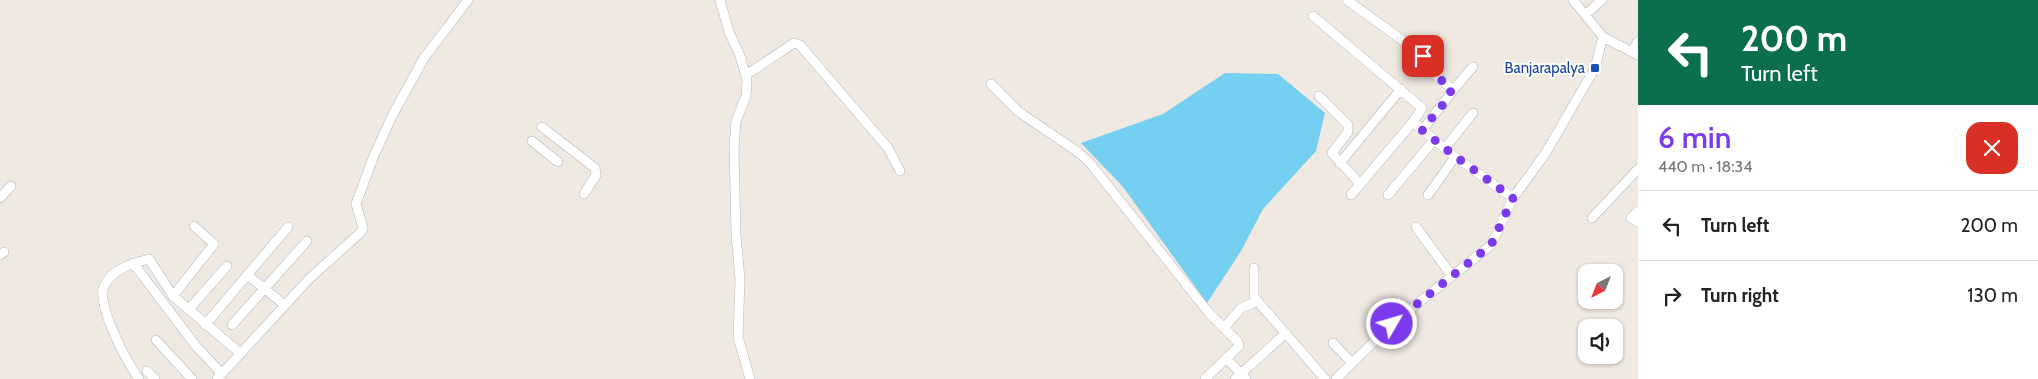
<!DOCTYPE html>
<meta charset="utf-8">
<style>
:root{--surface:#fff;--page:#f2f2f2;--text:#222;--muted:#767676;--line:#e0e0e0;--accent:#7c3aed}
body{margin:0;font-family:Cabin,sans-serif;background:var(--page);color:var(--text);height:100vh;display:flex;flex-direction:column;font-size:19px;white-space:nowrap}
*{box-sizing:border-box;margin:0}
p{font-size:16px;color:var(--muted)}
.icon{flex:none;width:28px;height:28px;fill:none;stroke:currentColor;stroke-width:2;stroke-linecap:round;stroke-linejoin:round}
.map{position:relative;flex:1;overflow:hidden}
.drawer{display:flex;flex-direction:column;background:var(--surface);width:400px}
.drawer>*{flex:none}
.banner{background:#0b6e4f;color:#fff;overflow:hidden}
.needle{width:32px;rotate:222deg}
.buttons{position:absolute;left:1578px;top:264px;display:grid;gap:10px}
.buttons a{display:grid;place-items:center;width:45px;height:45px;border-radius:10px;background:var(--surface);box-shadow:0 1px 4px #0004;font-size:25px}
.pin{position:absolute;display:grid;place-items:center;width:42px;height:42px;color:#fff;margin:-21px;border-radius:10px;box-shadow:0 2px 8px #0006}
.me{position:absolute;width:55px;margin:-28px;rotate:52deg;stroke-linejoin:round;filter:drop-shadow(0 0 4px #0008)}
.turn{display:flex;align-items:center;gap:18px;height:105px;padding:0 20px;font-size:22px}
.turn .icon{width:65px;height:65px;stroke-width:2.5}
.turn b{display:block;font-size:35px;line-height:42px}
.round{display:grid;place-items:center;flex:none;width:52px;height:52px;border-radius:15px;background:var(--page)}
.summary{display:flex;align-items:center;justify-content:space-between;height:85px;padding:0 20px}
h1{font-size:30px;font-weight:600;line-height:38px;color:var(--accent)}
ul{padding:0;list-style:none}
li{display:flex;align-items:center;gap:15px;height:70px;padding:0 20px;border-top:1px solid var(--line)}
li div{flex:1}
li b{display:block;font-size:19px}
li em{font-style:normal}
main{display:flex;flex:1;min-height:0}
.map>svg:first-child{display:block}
.water{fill:#75cff0}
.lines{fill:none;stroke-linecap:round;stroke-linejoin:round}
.minor-casing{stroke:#b4b7c1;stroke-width:10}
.minor{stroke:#fff;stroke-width:9}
.route{stroke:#7c3aed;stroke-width:9;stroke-dasharray:0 16.2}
.transit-dot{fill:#1a4fb4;stroke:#fff;stroke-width:2}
.labels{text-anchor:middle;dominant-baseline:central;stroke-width:4;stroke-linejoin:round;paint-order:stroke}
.transit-label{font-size:15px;fill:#164399;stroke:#fff;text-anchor:end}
</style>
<main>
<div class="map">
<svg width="1638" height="379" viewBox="0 0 1638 379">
<rect width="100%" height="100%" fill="#efe9e1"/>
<path class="water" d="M1225,73L1278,74L1325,113L1316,151L1263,209L1241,251L1207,303L1123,187L1081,143L1163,114Z"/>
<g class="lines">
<g class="minor-casing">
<path id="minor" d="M720,0L729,32L739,53L747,80L746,96L736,121L734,147L736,235L740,279L738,337L750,379
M1347,0L1420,53L1423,65L1452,89
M1585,15L1602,0
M1313,16L1422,108L1413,122L1351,195
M1603,37L1638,55
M1632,52L1638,41
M746,75L794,43L800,45L888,148L900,171
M991,84L1019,112L1078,152L1090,163L1209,313L1238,342L1239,346L1205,379
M1319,96L1348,125V132L1332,153L1360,184
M1413,122L1455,157L1513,198
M542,127L595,168L596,175L584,194
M1422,130C1440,109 1454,87 1473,67
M532,141L558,162
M1445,148L1473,113
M1340,163L1401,89
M1388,195L1434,140
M1428,195L1455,157
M0,198L11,186
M1638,211L1631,218L1638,222
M1592,218L1638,169
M1416,227L1452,276
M0,255L4,252
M133,263L196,346L222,374
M1254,268V297L1325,379
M247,275L285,305
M173,296L214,244L194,226
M189,309L227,266
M205,325L288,227
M232,325L307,241
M1224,328L1241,308L1258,301
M156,340L192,379
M1333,343L1352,363
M1226,358L1246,379
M147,371L155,379
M139,379C127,362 96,305 104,286C112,269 133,263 149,259L173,296L240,353
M217,379L309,279L361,232L363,228L356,204L373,158L392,116L424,58L468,0
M1235,379L1286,333
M1336,379L1392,324L1491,245L1513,198L1545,154L1595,68L1603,37L1573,0"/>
</g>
<use href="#minor" class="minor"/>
</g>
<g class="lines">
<path class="route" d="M1392,324L1491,245L1513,198L1456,157L1422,130L1445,102L1452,89L1423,65V56"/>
</g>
<rect class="transit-dot" x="1590" y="63" width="10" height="10" rx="2.5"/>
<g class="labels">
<g class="transit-label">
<text x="1585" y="68">Banjarapalya</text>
</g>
</g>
</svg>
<div class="buttons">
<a><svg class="needle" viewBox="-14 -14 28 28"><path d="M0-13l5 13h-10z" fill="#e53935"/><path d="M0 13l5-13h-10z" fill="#767676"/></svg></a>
<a><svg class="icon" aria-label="sound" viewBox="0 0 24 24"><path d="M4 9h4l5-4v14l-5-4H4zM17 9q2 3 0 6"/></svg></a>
</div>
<div class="pin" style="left:1423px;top:56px;background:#d93025"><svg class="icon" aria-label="arrive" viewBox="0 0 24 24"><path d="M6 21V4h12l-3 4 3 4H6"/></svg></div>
<svg class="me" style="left:1392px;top:324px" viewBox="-20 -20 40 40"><circle r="17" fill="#7c3aed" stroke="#fff" stroke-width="3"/><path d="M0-11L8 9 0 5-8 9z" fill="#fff"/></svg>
</div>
<section class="drawer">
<div class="banner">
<div class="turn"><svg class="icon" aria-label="left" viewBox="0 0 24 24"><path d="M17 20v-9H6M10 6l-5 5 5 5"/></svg><div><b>200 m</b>Turn left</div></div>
</div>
<div class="summary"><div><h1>6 min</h1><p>440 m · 18:34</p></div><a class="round" style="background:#d93025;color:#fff"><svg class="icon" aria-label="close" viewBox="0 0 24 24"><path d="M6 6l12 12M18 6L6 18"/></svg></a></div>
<ul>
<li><svg class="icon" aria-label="left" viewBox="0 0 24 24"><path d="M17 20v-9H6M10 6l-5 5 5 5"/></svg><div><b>Turn left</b></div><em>200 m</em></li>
<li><svg class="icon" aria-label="right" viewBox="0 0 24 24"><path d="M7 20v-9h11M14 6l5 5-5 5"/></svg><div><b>Turn right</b></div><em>130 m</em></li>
</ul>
</section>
</main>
